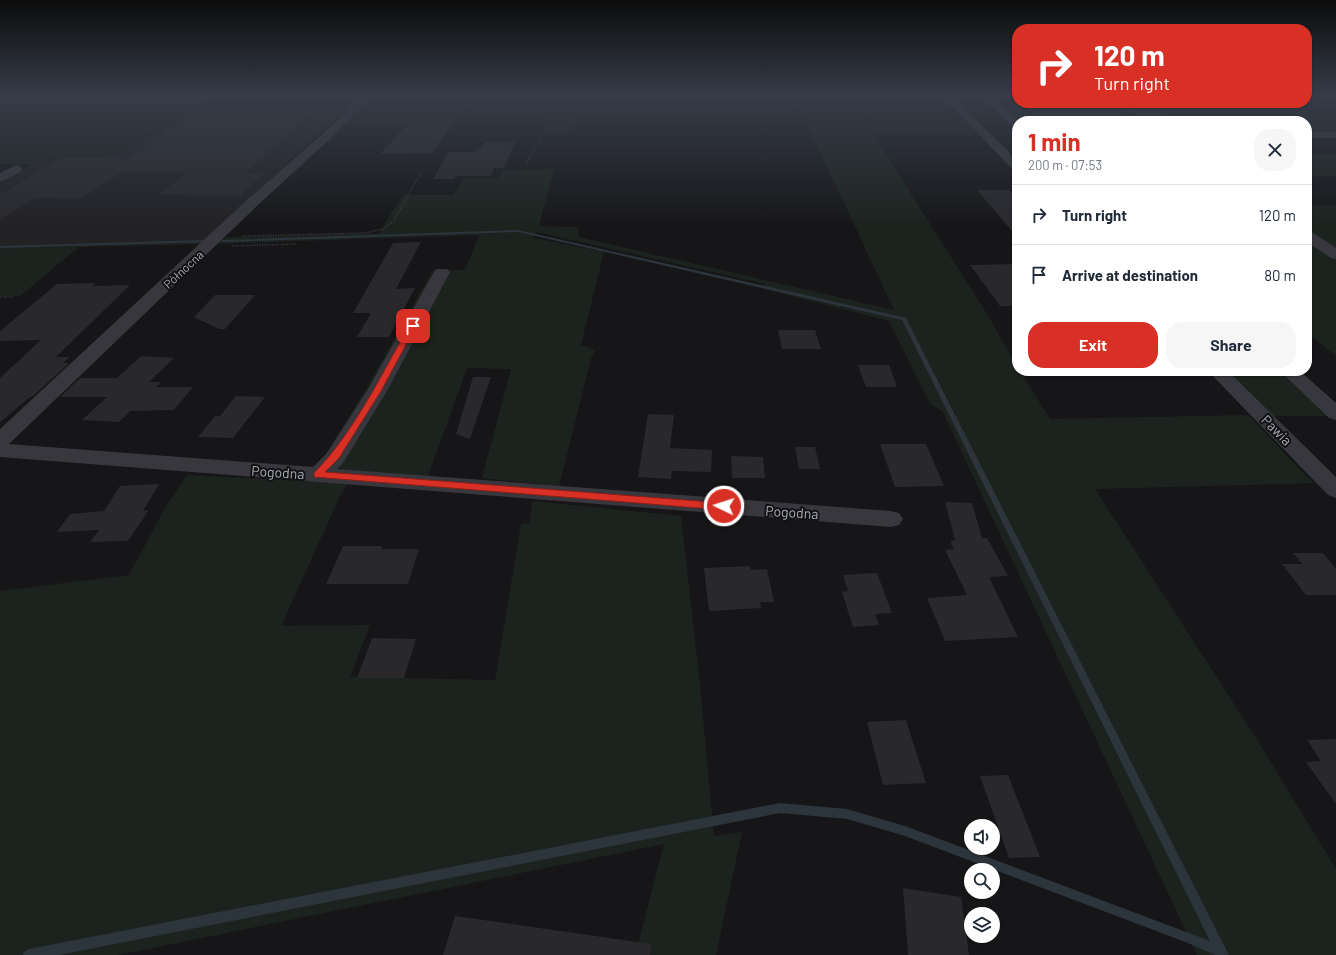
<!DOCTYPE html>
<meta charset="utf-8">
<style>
:root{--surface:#fff;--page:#f6f6f7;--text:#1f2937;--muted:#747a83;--line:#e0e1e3;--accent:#d93025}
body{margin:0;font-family:Barlow,sans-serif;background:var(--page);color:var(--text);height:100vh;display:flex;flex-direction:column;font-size:15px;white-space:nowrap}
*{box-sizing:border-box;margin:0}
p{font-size:13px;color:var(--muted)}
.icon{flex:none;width:22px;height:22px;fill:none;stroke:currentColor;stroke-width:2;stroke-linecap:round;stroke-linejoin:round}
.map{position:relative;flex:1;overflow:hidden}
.sheet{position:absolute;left:1012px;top:116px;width:300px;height:260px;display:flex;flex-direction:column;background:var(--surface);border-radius:16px;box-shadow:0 1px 3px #0004}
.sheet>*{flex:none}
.banner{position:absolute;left:1012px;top:24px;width:300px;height:84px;border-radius:16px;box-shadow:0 1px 3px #0004;background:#d93025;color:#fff;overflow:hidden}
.controls{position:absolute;left:964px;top:819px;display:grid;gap:8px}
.controls a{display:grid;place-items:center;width:36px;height:36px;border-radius:50%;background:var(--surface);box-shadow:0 1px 3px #0004;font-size:20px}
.pin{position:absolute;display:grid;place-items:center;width:34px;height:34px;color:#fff;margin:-17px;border-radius:8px;box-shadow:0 2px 6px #0006}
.me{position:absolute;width:44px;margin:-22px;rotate:274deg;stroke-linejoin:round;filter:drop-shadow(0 0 3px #0008)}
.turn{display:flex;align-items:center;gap:14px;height:84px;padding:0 16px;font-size:18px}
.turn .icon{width:52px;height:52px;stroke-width:2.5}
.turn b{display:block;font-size:28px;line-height:34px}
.round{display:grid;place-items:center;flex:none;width:42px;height:42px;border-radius:16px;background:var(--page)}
.summary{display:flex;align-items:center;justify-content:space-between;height:68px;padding:0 16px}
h1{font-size:24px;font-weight:700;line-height:30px;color:var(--accent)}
.cta{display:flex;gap:8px;margin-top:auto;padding:8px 16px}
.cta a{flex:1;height:46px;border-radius:16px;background:var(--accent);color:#fff;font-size:16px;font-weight:700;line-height:46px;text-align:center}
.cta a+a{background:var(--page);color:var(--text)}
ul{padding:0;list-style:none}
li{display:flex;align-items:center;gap:12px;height:60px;padding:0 16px;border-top:1px solid var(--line)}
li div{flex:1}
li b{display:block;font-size:15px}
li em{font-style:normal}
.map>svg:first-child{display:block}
.built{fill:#222225}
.green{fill:#1c231e}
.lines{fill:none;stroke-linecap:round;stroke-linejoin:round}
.stream{fill:#2c343c;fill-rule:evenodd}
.building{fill:#29292c}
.path{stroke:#3d3e44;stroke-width:1.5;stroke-dasharray:1 1.5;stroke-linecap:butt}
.minor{fill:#37373d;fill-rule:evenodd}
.route{fill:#d93025;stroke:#8d1f18}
.labels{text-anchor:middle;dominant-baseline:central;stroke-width:4;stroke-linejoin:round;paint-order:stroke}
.far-street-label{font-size:12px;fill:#a8acb8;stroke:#111113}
.street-label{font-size:14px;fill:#a8acb8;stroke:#111113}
</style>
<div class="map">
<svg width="1336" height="955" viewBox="0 0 1336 955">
<rect width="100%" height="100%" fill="#161618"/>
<path class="built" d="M196,110L344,111L201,244L0,249V183L36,161L118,154Z"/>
<path class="green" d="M213,96H289L280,103H363L371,96H472L452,125H343L357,110H192L118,154L36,161L31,164H0V157L3,155H0V101L207,99Z
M563,96H579L567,135H547Z
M794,96H845L861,120L964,119L977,134H873L989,317L1017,367V371H1020L1050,419L1248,415L1313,483L1095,489L1256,738L1336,869V955H1197L943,412L930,404L889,321L765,289V284L537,232L534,238L604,252L581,345L596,350L591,358L559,486L482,478L511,369L467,368L428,476L355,471L340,496L281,626L370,625L350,677L495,680L521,524L530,523L532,501L681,516L699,675L714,836L742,832L716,955H635L664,844L118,955H0V591L129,575L165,508L187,475L309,481L366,389L433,270H465L479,235L213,244L227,237L379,233L403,195H453L464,178H499L503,170L554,169L539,226L578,227L579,237L894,310Z
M1307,96H1336V105L1296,106L1290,103H1307Z
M1027,103H1107L1133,121H1017L1001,107H1031Z
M1126,109H1159L1179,121H1143Z
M1336,118V134L1307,135V121H1242L1238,119Z
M1336,154V176H1307V155Z
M1336,205V250L1307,230V206Z
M1307,239L1336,259V356L1307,333Z
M80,246L20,296H0V249Z
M1226,371H1279L1330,416H1273Z"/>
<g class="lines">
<path class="stream" d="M518,230L906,318L1229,955H1215L1188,943L905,836L847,819L780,813L59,955H23L25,951L29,949L780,803L847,809L905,826L1210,941L902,320L518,232L223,242L221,241L223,240Z
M204,240H206V242L0,248V246Z"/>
</g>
<path class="building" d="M196,111L313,112L245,173H264L240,196L157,195L188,172L123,171L81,199L35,198L0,220V194L62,158L128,159Z
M406,126H451L432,153L380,154Z
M485,142H515L504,168H494L491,176H456L454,179H433L449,152H475L478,148H482Z
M977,190H1009L1017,199V237Z
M421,242L396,289L415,288L389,337H357L371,313H353L393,243Z
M1017,264V306H1000L970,265Z
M95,283L93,286L130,285L56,357H69L63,363H69L32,397H30L0,422V378L41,340L0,341V331L57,284Z
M215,295H255L225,329H219L194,317Z
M778,330H815L821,349H782Z
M141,356L174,358L149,382H161L156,387H193L174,410L130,411L119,422L82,420L107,397H60L80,378H117Z
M858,365H889L897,387H866Z
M473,377H491L470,439L456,434Z
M236,396L265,397L233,438L198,437L215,416H220Z
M648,414L674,415L670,448L712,450L711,472L672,471L671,479L638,477Z
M880,444H926L944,486L895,487Z
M795,447H815L820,469H799Z
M731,456L763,457L765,478H732Z
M159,484L143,511L149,510L128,541L90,542L99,530L57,532L70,514L104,511L120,486Z
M945,502L972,503L982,538H987L1008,576L989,577L1018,637L945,641L927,598L967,595L945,550L954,549L950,541L955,540Z
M343,546H382V549H419L408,584H326Z
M1293,553H1323L1336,569V595H1306L1282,564H1302Z
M750,566L751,570L767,569L774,602H760L761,608L709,611L704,568Z
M877,573L892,613L875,614L879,625L853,627L842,592L848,591L843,575Z
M372,638L416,639L404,678H357Z
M906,720L926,783L883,785L867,722Z
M1336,739V804L1306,762L1321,761L1307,740Z
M1008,775L1040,857L1009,858L980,776Z
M903,888L961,897L969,955H908Z
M455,916L651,944L650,955H443Z"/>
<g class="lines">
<path class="path" d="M526,164L547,128L559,96
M243,236L364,233L383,229L393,222L422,171
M232,246L297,244
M0,297H14"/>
<path class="minor" d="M202,96H213L207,101L189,104L0,103V97L189,98Z
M361,96H371L333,136L259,204L9,444L313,467L327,453L367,391L434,272L437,269H447L450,272L387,391L343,463L337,469L891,511L899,513L903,519L899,525L891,527L0,457V429L249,198L325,132Z
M942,96H952L1017,160V171L1013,170Z
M980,96H990L1019,121H1017V128L1013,127Z
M1297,104L1302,107L1301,109L1119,111L1114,108L1119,105Z
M1307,132H1336V138H1307Z
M16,165L20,166L22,169L20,172L0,182V173Z
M1307,231L1312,232L1336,248V259L1331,258L1307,242Z
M1208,371H1228L1336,477V498L1328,495Z
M1280,371H1300L1336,403V420L1329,418Z"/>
</g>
<linearGradient id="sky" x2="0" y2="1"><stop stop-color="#0c0c0d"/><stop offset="0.42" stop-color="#363c48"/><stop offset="1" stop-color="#363c48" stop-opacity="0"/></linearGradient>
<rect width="1336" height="229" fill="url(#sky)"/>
<path class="route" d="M413,324L416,326L381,391L339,458L325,472L724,503L728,506L724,510L314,477V473C353,434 382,374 409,326Z"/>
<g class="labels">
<g class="far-street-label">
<text transform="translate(183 269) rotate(-43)">Północna</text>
</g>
<g class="street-label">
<text transform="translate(1277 430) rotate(45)">Pawia</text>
<text transform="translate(278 472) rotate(4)">Pogodna</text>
<text transform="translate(792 512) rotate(4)">Pogodna</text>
</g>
</g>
</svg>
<div class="controls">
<a><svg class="icon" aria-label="sound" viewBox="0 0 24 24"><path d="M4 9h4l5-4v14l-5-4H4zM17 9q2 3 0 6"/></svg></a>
<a><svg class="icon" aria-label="search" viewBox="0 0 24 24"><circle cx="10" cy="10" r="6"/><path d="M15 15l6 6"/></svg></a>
<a><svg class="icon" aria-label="layers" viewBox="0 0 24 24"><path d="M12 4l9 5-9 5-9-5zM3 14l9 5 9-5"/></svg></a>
</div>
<div class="pin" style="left:413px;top:326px;background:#d93025"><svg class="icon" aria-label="arrive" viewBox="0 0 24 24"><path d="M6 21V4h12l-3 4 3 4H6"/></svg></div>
<svg class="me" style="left:724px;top:506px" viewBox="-20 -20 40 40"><circle r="17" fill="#d93025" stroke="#fff" stroke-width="3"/><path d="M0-11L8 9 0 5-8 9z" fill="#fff"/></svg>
<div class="banner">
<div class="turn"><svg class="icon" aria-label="right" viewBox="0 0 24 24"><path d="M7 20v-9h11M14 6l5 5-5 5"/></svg><div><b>120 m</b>Turn right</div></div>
</div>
<section class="sheet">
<div class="summary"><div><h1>1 min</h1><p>200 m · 07:53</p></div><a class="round"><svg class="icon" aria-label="close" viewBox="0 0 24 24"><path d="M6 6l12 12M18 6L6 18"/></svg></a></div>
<ul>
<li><svg class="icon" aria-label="right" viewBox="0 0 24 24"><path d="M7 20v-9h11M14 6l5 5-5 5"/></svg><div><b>Turn right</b></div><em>120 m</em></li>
<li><svg class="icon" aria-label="arrive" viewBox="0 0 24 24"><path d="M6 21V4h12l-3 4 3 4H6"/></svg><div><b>Arrive at destination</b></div><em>80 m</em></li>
</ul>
<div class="cta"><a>Exit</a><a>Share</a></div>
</section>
</div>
